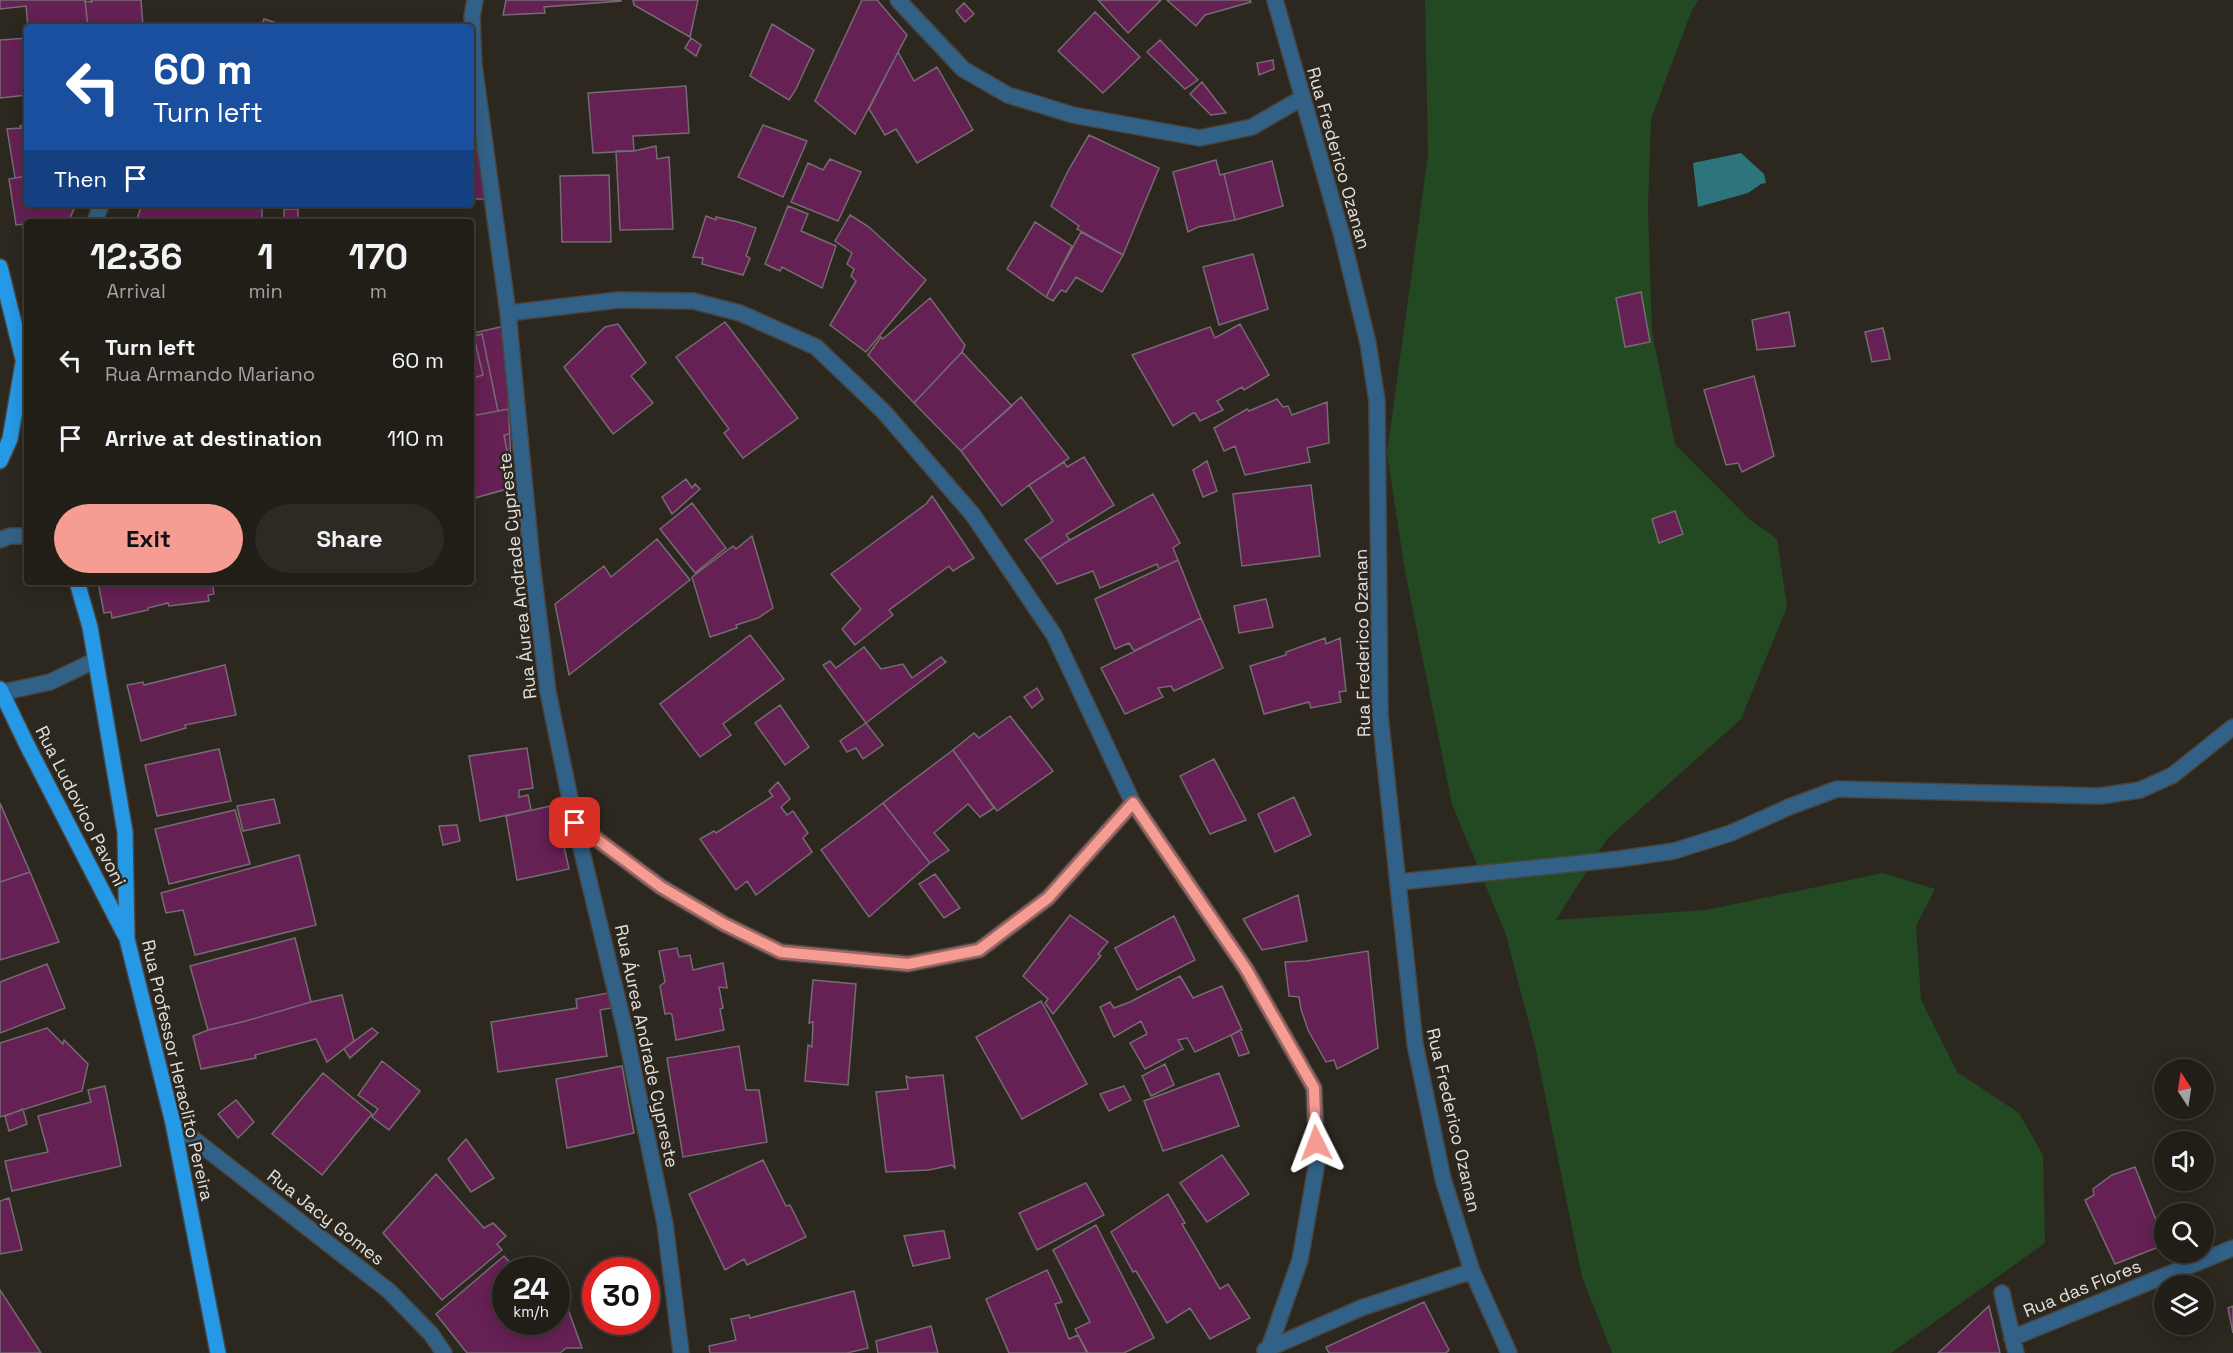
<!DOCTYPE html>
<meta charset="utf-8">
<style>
:root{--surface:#211d17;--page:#2d2a24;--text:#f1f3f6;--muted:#a2a2a1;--line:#3e3b36;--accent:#f59c93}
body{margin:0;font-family:"Space Grotesk",sans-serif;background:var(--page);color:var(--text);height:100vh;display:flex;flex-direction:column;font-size:22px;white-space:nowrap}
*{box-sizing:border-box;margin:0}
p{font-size:20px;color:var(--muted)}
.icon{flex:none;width:33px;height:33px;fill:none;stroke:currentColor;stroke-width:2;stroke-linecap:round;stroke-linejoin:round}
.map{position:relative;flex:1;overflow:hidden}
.drawer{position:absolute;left:24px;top:219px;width:450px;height:366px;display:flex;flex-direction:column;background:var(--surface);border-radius:6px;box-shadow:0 3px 15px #0003,0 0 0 2px var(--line)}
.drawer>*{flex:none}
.hud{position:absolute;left:24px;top:24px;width:450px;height:183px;border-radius:6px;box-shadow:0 3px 15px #0003,0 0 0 2px var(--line);background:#1a4fa0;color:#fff;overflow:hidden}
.needle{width:39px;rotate:348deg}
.buttons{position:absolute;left:2154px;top:1059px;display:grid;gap:12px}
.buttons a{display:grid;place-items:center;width:60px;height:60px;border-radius:50%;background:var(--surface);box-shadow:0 3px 15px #0003,0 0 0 2px var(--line);font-size:30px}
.speed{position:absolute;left:492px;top:1257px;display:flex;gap:12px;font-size:30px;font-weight:700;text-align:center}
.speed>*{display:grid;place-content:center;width:78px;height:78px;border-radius:50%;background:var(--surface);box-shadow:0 3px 15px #0003,0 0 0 2px var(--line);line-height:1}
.speed small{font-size:15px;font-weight:400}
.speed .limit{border:9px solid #d22;background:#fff;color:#111}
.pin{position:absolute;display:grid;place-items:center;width:51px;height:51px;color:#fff;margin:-26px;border-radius:12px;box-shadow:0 3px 9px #0006}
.me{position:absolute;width:66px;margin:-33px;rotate:357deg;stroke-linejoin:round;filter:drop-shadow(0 0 4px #0008)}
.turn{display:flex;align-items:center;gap:21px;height:126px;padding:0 30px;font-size:27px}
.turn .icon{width:78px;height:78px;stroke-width:2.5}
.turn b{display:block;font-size:42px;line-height:51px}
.then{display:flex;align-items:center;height:57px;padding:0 30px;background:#0003;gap:12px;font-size:22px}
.eta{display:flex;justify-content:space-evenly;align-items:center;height:102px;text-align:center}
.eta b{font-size:36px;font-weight:800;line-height:42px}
.action{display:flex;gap:12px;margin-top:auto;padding:12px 30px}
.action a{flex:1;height:69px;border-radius:36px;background:var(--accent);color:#111;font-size:24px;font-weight:800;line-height:69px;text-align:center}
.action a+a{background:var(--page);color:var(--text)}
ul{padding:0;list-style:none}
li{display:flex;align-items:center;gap:18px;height:78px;padding:0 30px}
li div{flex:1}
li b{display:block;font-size:22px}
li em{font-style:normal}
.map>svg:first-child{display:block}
.green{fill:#234923}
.water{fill:#2d757c}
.building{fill:#652054;stroke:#756b72;stroke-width:1.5}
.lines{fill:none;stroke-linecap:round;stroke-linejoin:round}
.minor-casing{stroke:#49443d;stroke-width:18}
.major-casing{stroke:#49443d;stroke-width:18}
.minor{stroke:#326187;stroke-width:15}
.major{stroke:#2598e6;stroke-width:15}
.route-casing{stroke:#9f6560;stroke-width:15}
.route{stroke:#f59c93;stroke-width:10}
.labels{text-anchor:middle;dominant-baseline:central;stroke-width:5;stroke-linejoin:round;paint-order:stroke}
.street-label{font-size:18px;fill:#e3dfda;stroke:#2c271f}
</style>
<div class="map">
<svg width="2233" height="1353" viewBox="0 0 2233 1353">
<rect width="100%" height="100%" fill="#2c271f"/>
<path class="green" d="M1425,0H1699L1692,10L1651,119L1648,210L1652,332L1675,444L1749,519L1777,539L1787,607L1741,719L1607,839L1556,920L1706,910L1883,873L1935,889L1916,926L1921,1000L1957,1072L2019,1113L2043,1155L2045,1243L1891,1353H1612L1582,1277L1536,1050L1506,935L1452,804L1405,571L1387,453L1428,155Z"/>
<path class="water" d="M1741,153L1764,174L1766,183L1761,184L1748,193L1698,207L1693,163Z"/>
<path class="building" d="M0,0H85L88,27H28L26,6L0,9Z
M91,0H141L143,27H88L85,1L92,2Z
M506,0H621V1L544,7L545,13L503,15Z
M633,0H698L690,37L634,5Z
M862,0H877L907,35L855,134L815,101Z
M1098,0H1161L1128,33Z
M1167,0H1250L1251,2L1205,15L1196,26Z
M964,3L974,14L965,22L956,11Z
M1095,12L1140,57L1103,93L1058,51Z
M264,19L290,27H261Z
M772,24L814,50L796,89L789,100L750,76Z
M27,38V95L0,98V40Z
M691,38L701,45L696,56L685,48Z
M1160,40L1198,80L1185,89L1147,52Z
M898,52L914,81L937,67L973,130L917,163L896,129L885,135L869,109Z
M1273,60L1274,69L1259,75L1257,63Z
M1202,82L1226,113L1211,115L1190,94Z
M686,86L689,133L633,136L634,151L593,153L588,93Z
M27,124V176L15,178L7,129L21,128L20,126Z
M763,125L807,141L783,197L738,177Z
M471,126L489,199H471Z
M1089,135L1159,168L1123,255L1077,229L1079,226L1051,206L1068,171Z
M656,146L657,159L669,157L673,229L620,230L616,151H634Z
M830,159L861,172L838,221L791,202L808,163L823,170Z
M1216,160L1220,175L1224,174L1235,220L1198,227L1188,232L1173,172Z
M1272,161L1283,206L1235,220L1224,174Z
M609,175L611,242H562L560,176Z
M27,176V204H76L70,218L16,225L9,179Z
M142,204H262V222H136Z
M788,206L808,214L801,231L836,246L822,288L782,267L780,271L765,264Z
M284,209H298V222H284Z
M850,215L869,227L926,280L866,352L830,325L856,281L851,276L854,269L847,264L852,253L835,241Z
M706,216L716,220V217L738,222L756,228L746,256L750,258L743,275L702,264L703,258L693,257Z
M70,218L68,222H39Z
M1035,222L1072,246L1046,297L1007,269Z
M22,224H27V256Z
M1081,232L1123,255L1102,292L1076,277L1066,292L1061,290L1053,301L1046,297Z
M1253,254L1268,309L1219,325L1203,267Z
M1641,292L1650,342L1625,347L1616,298Z
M930,298L965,345L962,352L914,403L868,355L881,337L883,339Z
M1789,312L1795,346L1757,350L1752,320Z
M725,322L798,418L743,458L724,433L729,429L676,357Z
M618,324L646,363L631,376L653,403L613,434L564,367L605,327Z
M1240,324L1269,375L1244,390L1242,387L1217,401L1223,410L1200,421L1195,413H1193L1173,426L1132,355L1210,327L1215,338Z
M505,326L512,488L471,499V379L483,375L473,333Z
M1883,328L1890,359L1872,362L1865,332Z
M482,334L498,411L471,416V337Z
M962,352L1012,406L961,451L914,403Z
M1754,376L1774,456L1742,472L1738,463L1726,465L1704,390Z
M1021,397L1069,458L1029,485L1002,506L961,451Z
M1277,399L1283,407L1288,406L1292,415L1327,402L1329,443L1307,448L1310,462L1245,475L1235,446L1224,451L1214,428L1247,409L1249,411Z
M508,409L513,433L504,435L514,487L471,499V416Z
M1084,457L1114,505L1066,535L1070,540L1040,559L1025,540L1053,521L1029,485L1064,462L1067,467Z
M1207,461L1217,491L1203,497L1193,470Z
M686,479L692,488L695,484L700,489L672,514L662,497Z
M1311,485L1320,556L1242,566L1233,494Z
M1153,494L1180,543L1173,548L1178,560L1159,569L1157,564L1100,588L1093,571L1057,584L1040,559L1070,540Z
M932,496L974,558L953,571L949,566L889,610L893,615L855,645L842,629L861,609L831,574L926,504Z
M692,503L726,548L695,573L660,529Z
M1675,511L1683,534L1659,543L1652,519Z
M752,536L773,608L758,618L736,625L737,628L710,637L692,577L733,546L736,549Z
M657,539L690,580L569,675L555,604L604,566L611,577Z
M1178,560L1201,618L1134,651L1129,643L1115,649L1095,599Z
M98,582H212L214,594L208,595L209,601L169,606L168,603L148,608V610L112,618L111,612L104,613Z
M1266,599L1273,627L1239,633L1234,606Z
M1201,618L1223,668L1174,691L1171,686L1158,688L1163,697L1125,714L1101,668Z
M750,635L784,679L723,724L731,735L700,757L660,704Z
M1325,638L1326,644L1340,638L1346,691L1339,692L1341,702L1311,708L1309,702L1264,714L1250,666L1286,655V652Z
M864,647L881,669L903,664L912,678L941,657L946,662L866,723L823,665L830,661L836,668Z
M225,665L236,715L185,725L186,728L141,741L127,685L143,682L144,685Z
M1037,688L1043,699L1032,708L1024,697Z
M780,705L809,747L785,765L755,723Z
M1010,716L1053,771L997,811L953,750L974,733L979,738Z
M866,723L883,745L863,759L856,748L847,752L840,741Z
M527,748L533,788L519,790V797L528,795L531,810L480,821L469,756Z
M219,749L231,801L157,816L145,765Z
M953,750L994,808L980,817L968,804L934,833L949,850L930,863L883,803Z
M1214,759L1246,820L1210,834L1180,776Z
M778,782L790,799L781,807L787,815L793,811L808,833L803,838L812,852L756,895L747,881L736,890L700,839L714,831L716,833L773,796L769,791Z
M1294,797L1311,835L1275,852L1258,814Z
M274,799L280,823L243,831L237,806Z
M0,803L30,872L0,882Z
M883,803L930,863L869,917L821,850Z
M555,805L569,869L517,880L506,816Z
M235,810L250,864L169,884L155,829Z
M457,825L460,841L443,845L439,826Z
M299,855L316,925L195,955L183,910L166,913L161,893Z
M30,872L59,942L0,960V882Z
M935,874L960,908L944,918L919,884Z
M1298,895L1307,941L1262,950L1243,919Z
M1070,915L1108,942L1098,954L1101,956L1053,1014L1045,1003L1048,999L1023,976Z
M1174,916L1195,960L1137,990L1115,948Z
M295,938L311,1002L246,1021L208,1030L190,966Z
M677,948L679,957L690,955L693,970L723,963L727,988L719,987L723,1008L720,1009L724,1030L676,1040L672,1015L670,1013L665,1014L660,986L665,982L659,951Z
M1368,951L1378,1048L1337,1069L1334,1060L1326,1062L1308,1030L1301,1009L1299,997L1289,996L1285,962L1306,961Z
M47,964L65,1008L0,1033V982Z
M1180,976L1193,998L1222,986L1242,1030L1195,1052L1187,1038L1178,1040L1183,1049L1145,1069L1130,1043L1147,1034L1141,1021L1114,1037L1100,1007L1110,1002L1114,1008L1130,1002Z
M813,980L856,984L848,1085L805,1081L808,1045L812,1047L813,1022L809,1023Z
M608,993L611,1008L600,1010L607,1056L498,1072L491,1022L577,1008L576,999Z
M342,995L354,1041L327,1062L316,1039L255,1055L256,1058L201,1069L193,1036L208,1030L246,1021L311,1002Z
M1041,1001L1087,1084L1022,1119L976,1037Z
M47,1028L63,1044L64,1040L88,1064L82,1091L0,1117V1043Z
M372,1028L378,1033L350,1058L344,1049Z
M1240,1030L1249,1053L1239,1056L1231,1035Z
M739,1046L746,1090H759L767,1142L683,1157L667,1058Z
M382,1061L420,1091L389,1130L372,1117L378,1109L358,1095Z
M1165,1064L1174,1085L1151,1096L1142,1076Z
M622,1066L634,1133L567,1148L556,1079Z
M323,1073L372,1114L322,1175L272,1134Z
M1219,1073L1239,1126L1163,1151L1144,1101Z
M943,1075L955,1168L952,1165L929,1170L886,1172L876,1092L908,1089L906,1076L910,1078Z
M105,1086L121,1166L12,1191L5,1161L48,1152L38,1116L91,1102L88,1090Z
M1124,1086L1131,1100L1109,1111L1100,1094Z
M236,1100L254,1122L238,1138L218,1114Z
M23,1109L27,1124L9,1131L5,1116Z
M466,1139L494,1178L471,1192L448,1159Z
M1222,1155L1249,1194L1207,1222L1180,1183Z
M763,1160L786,1206L790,1205L806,1237L747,1265L744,1259L725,1270L689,1194Z
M2135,1167L2164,1240V1245L2115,1264L2085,1200L2094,1195L2093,1189L2112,1175Z
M436,1174L484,1228L493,1223L506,1236L497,1244L502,1250L442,1300L383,1233Z
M1086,1183L1104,1215L1037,1250L1019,1213Z
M1168,1194L1185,1223L1182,1224L1220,1289L1228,1284L1250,1318L1210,1339L1190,1308L1167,1323L1136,1271L1133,1272L1111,1232Z
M9,1198L22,1250L0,1254V1201Z
M1096,1225L1154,1338L1124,1353H1088L1075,1329L1090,1322L1053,1250Z
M941,1231H944L950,1258L913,1266L904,1236Z
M504,1256L517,1270H506V1322H556V1307L565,1301L582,1348H566L560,1353H467L436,1314Z
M1047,1270L1062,1302L1055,1304L1069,1339L1078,1335L1087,1353H1009L986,1299Z
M0,1290L41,1353H0Z
M854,1291L868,1348L847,1353H710L709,1346L736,1340L731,1319L749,1315L750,1318Z
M1424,1302L1449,1350L1446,1353H1329L1326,1347Z
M1989,1306L2000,1353H1938L1946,1346Z
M2233,1306V1333L2228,1308Z
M931,1326L938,1353H878L876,1341Z"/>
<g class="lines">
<g class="minor-casing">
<path id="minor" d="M475,0L472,17L474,65L508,313L532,563L548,692L575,823L625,1030L665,1224L681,1353
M898,0L963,69L1008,95L1073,115L1200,138L1252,127L1302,98
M1275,0L1342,236L1368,343L1377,401L1380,715L1415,1044L1443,1179L1472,1271L1509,1353
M95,222L101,204
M508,313L618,300L693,301L740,313L816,347L884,412L973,515L1054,635L1133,803L1246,969L1314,1088L1317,1162L1300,1260L1269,1348
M0,540L10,536H27
M0,693L50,682L94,661
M575,823L661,887L724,924L781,952L908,964L979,950L1048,898L1133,803
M1399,882L1619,859L1674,851L1731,833L1789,807L1837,789L2100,796L2140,790L2173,775L2233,727
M173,1123L389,1291L431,1334L444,1353
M2002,1293L2016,1353
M2012,1338L2233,1248
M1265,1350L1361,1308L1472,1271"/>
</g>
<g class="major-casing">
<path id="major" d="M0,267L27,375
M0,461L10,439L23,363
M77,582L90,627L125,832L127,939L173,1123L218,1353
M0,689L27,745L125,935"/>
</g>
<use href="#minor" class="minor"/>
<use href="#major" class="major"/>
</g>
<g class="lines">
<g class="route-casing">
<path id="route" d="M575,823L661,887L724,924L781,952L908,964L979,950L1048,898L1133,803L1246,969L1314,1088L1316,1143"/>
</g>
<use href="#route" class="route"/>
</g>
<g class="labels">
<g class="street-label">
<text transform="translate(1339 158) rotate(74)">Rua Frederico Ozanan</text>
<text transform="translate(517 576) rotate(-96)">Rua Áurea Andrade Cypreste</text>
<text transform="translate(1362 643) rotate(-91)">Rua Frederico Ozanan</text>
<text transform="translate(81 806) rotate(63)">Rua Ludovico Pavoni</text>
<text transform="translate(647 1046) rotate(78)">Rua Áurea Andrade Cypreste</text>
<text transform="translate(178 1070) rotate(77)">Rua Professor Heraclito Pereira</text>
<text transform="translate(1454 1120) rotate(77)">Rua Frederico Ozanan</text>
<text transform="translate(326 1217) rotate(38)">Rua Jacy Gomes</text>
<text transform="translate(2082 1288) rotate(-22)">Rua das Flores</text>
</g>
</g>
</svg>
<div class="buttons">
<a><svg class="needle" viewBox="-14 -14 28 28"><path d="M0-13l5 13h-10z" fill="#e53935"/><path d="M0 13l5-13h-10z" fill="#a2a2a1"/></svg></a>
<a><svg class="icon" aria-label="sound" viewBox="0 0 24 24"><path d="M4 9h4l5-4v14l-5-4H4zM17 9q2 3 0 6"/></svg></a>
<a><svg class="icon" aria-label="search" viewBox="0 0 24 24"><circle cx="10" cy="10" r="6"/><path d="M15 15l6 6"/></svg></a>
<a><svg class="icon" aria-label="layers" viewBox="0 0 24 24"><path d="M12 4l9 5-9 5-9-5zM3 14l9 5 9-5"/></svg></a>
</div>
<div class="speed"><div>24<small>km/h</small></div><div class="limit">30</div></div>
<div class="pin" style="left:575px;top:823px;background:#d93025"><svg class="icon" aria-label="arrive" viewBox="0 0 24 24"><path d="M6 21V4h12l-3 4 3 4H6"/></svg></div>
<svg class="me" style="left:1316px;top:1143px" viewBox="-20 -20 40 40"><path d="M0-17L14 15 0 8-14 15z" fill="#f59c93" stroke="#fff" stroke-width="4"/></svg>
<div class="hud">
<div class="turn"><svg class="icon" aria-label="left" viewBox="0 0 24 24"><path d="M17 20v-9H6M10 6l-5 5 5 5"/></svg><div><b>60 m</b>Turn left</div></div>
<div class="then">Then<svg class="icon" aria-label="arrive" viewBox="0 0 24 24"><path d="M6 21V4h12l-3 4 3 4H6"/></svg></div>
</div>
<section class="drawer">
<div class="eta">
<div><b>12:36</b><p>Arrival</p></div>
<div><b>1</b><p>min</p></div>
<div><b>170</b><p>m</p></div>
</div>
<ul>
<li><svg class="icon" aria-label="left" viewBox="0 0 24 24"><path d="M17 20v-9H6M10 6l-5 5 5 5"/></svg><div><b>Turn left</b><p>Rua Armando Mariano</p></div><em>60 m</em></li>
<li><svg class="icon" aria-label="arrive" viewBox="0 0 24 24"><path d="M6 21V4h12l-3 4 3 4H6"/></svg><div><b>Arrive at destination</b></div><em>110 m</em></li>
</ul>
<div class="action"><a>Exit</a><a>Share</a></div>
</section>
</div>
